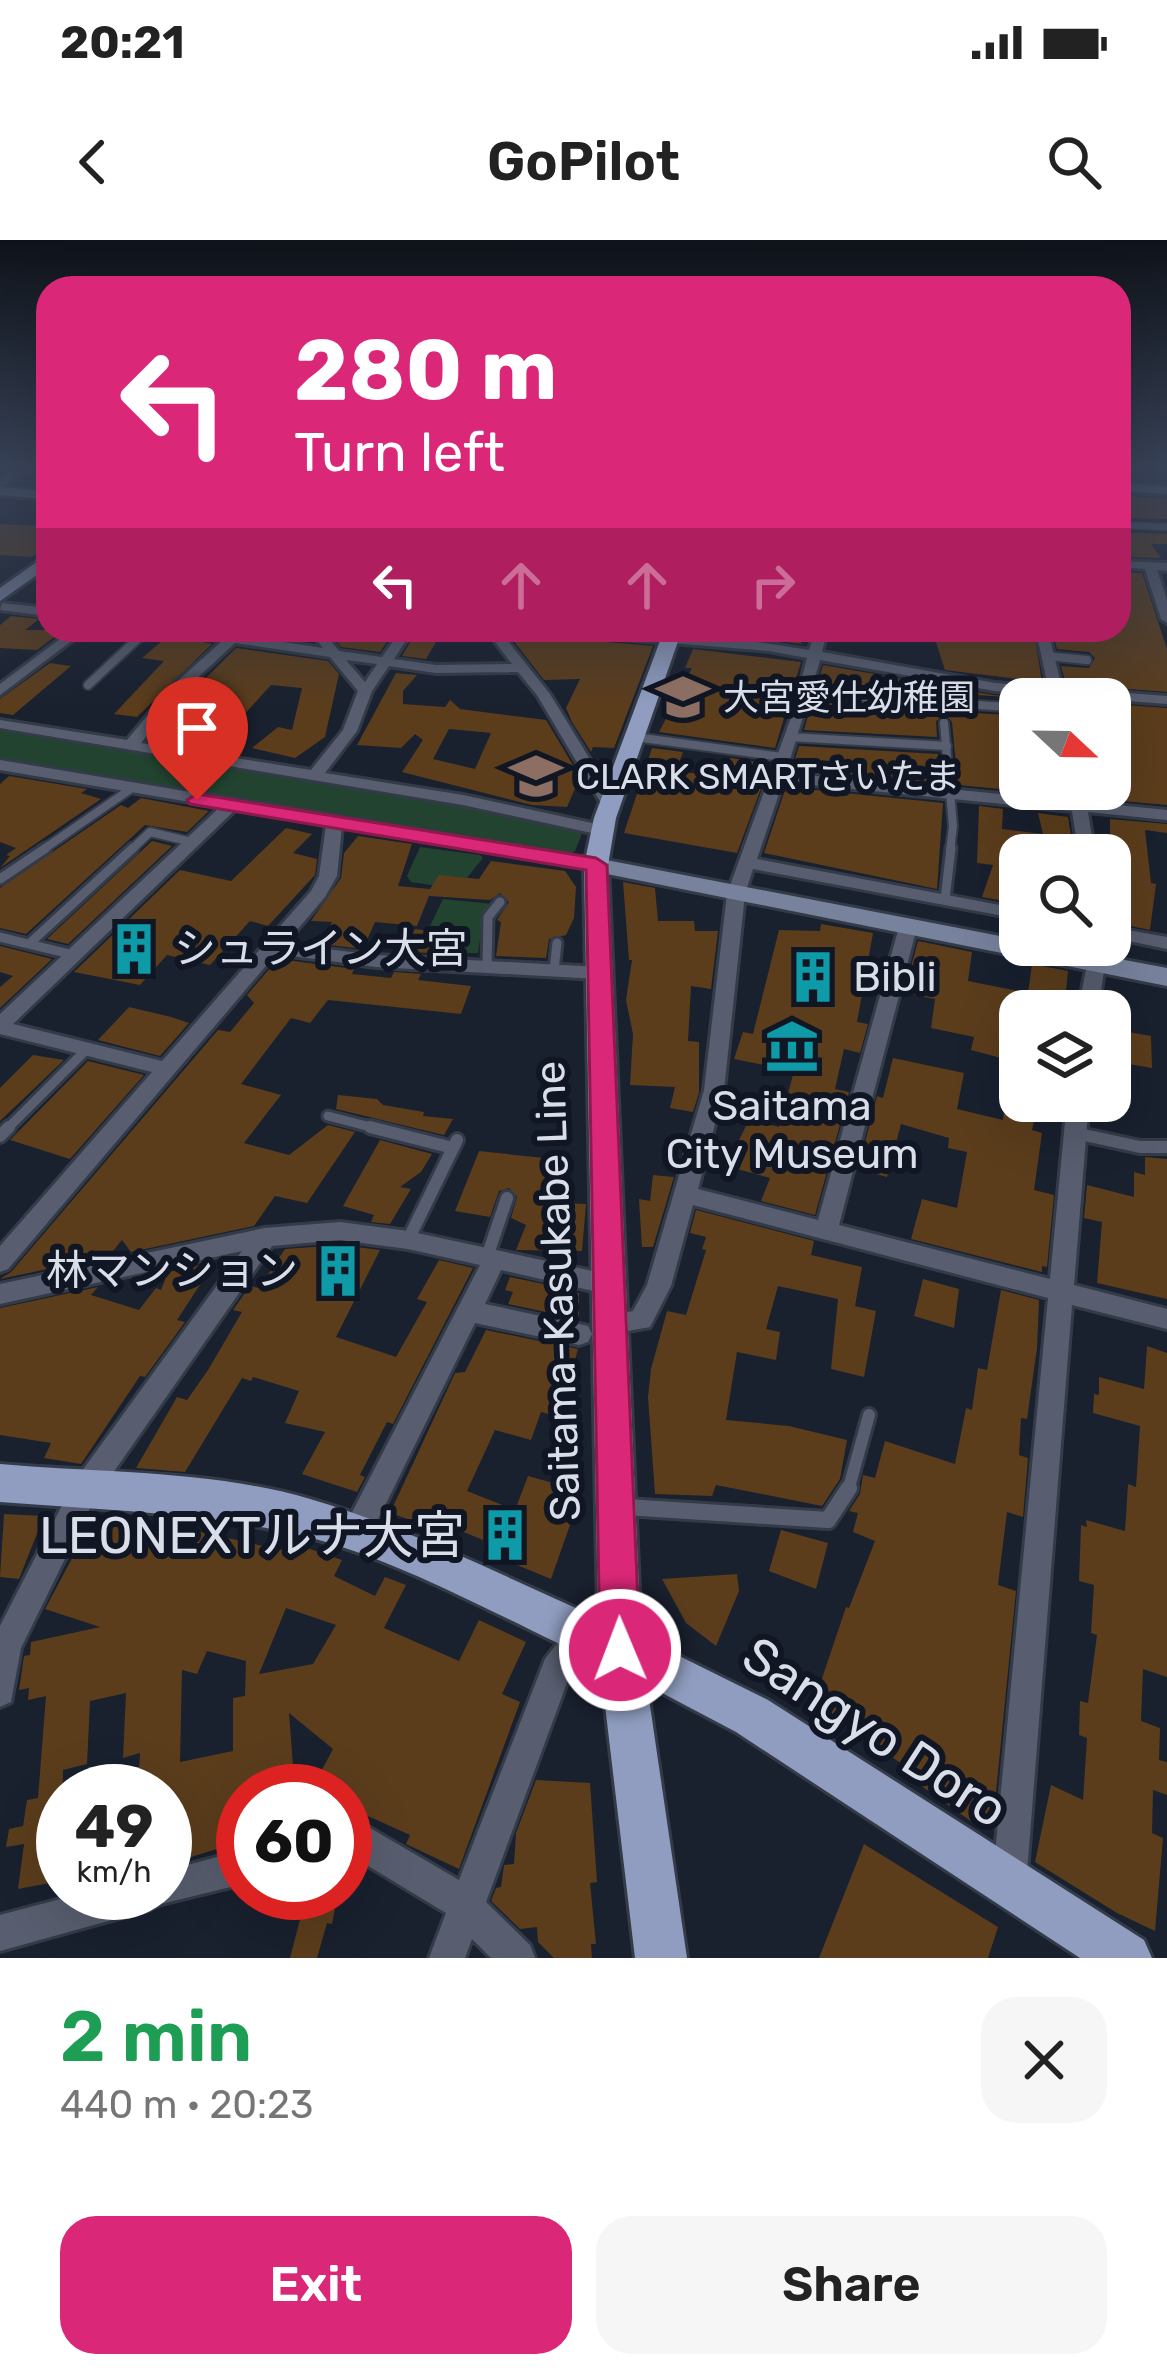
<!DOCTYPE html>
<meta charset="utf-8">
<style>
:root{--surface:#fff;--page:#f6f6f6;--text:#222;--muted:#767676;--accent:#db2777}
body{margin:0;font-family:Rubik,"Noto Sans JP",sans-serif;background:var(--page);color:var(--text);height:100vh;display:flex;flex-direction:column;font-size:45px;white-space:nowrap}
*{box-sizing:border-box;margin:0}
p{font-size:39px;color:var(--muted)}
.icon{flex:none;width:66px;height:66px;fill:none;stroke:currentColor;stroke-width:2;stroke-linecap:round;stroke-linejoin:round}
.map{position:relative;height:1718px;overflow:hidden}
.side{display:flex;flex-direction:column;background:var(--surface);flex:1}
.side>*{flex:none}
.hud{position:absolute;left:36px;top:36px;width:1095px;height:366px;border-radius:36px;box-shadow:0 12px 48px #0002;background:#db2777;color:#fff;overflow:hidden}
.needle{width:78px;rotate:112deg}
.fabs{position:absolute;left:999px;top:438px;display:grid;gap:24px}
.fabs a{display:grid;place-items:center;width:132px;height:132px;border-radius:24px;background:var(--surface);box-shadow:0 12px 48px #0002;font-size:60px}
.speed{position:absolute;left:36px;top:1524px;display:flex;gap:24px;font-size:60px;font-weight:700;text-align:center}
.speed>*{display:grid;place-content:center;width:156px;height:156px;border-radius:50%;background:var(--surface);box-shadow:0 12px 48px #0002;line-height:1}
.speed small{font-size:30px;font-weight:400}
.speed .limit{border:18px solid #d22;background:#fff;color:#111}
.pin{position:absolute;display:grid;place-items:center;width:102px;height:102px;color:#fff;margin:-123px -51px;border-radius:50% 50% 50% 0;rotate:-45deg;box-shadow:0 0 12px #0007}
.pin .icon{rotate:45deg}
.me{position:absolute;width:132px;margin:-66px;rotate:359deg;stroke-linejoin:round;filter:drop-shadow(0 0 9px #0008)}
.turn{display:flex;align-items:center;gap:42px;height:252px;padding:0 60px;font-size:54px}
.turn .icon{width:156px;height:156px;stroke-width:2.5}
.turn b{display:block;font-size:84px;line-height:102px}
.lanes{display:flex;align-items:center;height:114px;padding:0 60px;background:#0003;justify-content:center;gap:60px;direction:ltr}
.lanes .off{opacity:.35}
.round{display:grid;place-items:center;flex:none;width:126px;height:126px;border-radius:36px;background:var(--page)}
.summary{display:flex;align-items:center;justify-content:space-between;height:204px;padding:0 60px}
h1{font-size:72px;font-weight:600;line-height:90px;color:#1e9e55}
.button{display:flex;gap:24px;margin-top:auto;padding:24px 60px}
.button a{flex:1;height:138px;border-radius:36px;background:var(--accent);color:#fff;font-size:48px;font-weight:600;line-height:138px;text-align:center}
.button a+a{background:var(--page);color:var(--text)}
.status{display:flex;justify-content:space-between;align-items:center;height:84px;padding:0 60px;background:var(--surface);direction:ltr}
.status svg{height:33px;fill:currentColor}
header{display:flex;justify-content:space-between;align-items:center;height:156px;padding:0 60px;background:var(--surface);font-size:54px;font-weight:600}
.map>svg:first-child{display:block}
.green{fill:#214330}
.building{fill:#5b3d1c;fill-rule:evenodd}
.lines{fill:none;stroke-linecap:round;stroke-linejoin:round}
.lane-far4-casing{stroke:#343b48;stroke-width:9}
.lane-far3-casing{stroke:#343b48;stroke-width:12}
.lane-far2-casing{stroke:#343b48;stroke-width:15}
.lane-far1-casing{stroke:#343b48;stroke-width:18}
.lane-casing{stroke:#343b48;stroke-width:22}
.street-casing{stroke:#343b48;stroke-width:6}
.secondary-casing{stroke:#343b48;stroke-width:6}
.primary-casing{stroke:#343b48;stroke-width:6}
.lane-far4{stroke:#585e6f;stroke-width:6}
.lane-far3{stroke:#585e6f;stroke-width:8}
.lane-far2{stroke:#585e6f;stroke-width:9}
.lane-far1{stroke:#585e6f;stroke-width:12}
.lane{stroke:#585e6f;stroke-width:16}
.street{fill:#585e6f;fill-rule:evenodd}
.secondary{fill:#77829d;fill-rule:evenodd}
.primary{fill:#909dc0;fill-rule:evenodd}
.route{fill:#db2777;stroke:#8e194d;stroke-width:3}
.labels{text-anchor:middle;dominant-baseline:central;stroke-width:12;stroke-linejoin:round;paint-order:stroke}
.far-poi-label{font-size:36px;fill:#d9dee8;stroke:#101624;text-anchor:start}
.poi-label{font-size:42px;fill:#d9dee8;stroke:#101624;text-anchor:start}
.street-label{font-size:42px;fill:#d9dee8;stroke:#101624}
.near-poi-label{font-size:51px;fill:#d9dee8;stroke:#101624;text-anchor:end}
.near-street-label{font-size:51px;fill:#d9dee8;stroke:#101624}
</style>
<div class="status"><b>20:21</b><svg viewBox="0 0 49 12"><path d="M0 12V9h3v3zM5 12V6h3v6zM10 12V3h3v9zM15 12V0h3v12zM26 1h20v11H26zM47 4h2v5h-2z"/></svg></div>
<header><svg class="icon" aria-label="back" viewBox="0 0 24 24"><path d="M15 5l-7 7 7 7"/></svg>GoPilot<svg class="icon" aria-label="search" viewBox="0 0 24 24"><circle cx="10" cy="10" r="6"/><path d="M15 15l6 6"/></svg></header>
<div class="map">
<svg width="1167" height="1718" viewBox="0 0 1167 1718">
<rect width="100%" height="100%" fill="#19202e"/>
<path class="green" d="M0,486L461,561L582,594L575,611L568,615L38,528L0,520Z
M420,607L480,615L483,618L458,649L411,642L407,636Z
M443,659L493,664L482,686L478,713H434L446,691L429,688Z"/>
<path class="building" d="M1119,256L1167,258V279L1119,278Z
M0,284L48,286V304L32,317L0,315Z
M1119,292L1167,294V304H1151L1161,318L1119,317Z
M1119,332L1142,333L1167,409V452L1066,444L1061,426L1089,428L1095,418L1089,412L1057,409L1053,394L1094,397L1092,390H1119Z
M11,376L39,379L25,390H64L37,410L0,408V385Z
M347,390H395L380,412L341,407L337,402Z
M417,390H443L426,419L402,416Z
M532,390H549L559,398L653,406L614,508L593,507L591,512L572,482L566,468L580,439L544,440L506,391Z
M700,390L726,392L804,391L801,404Z
M932,390L1034,392L1042,442L945,430Z
M169,395L212,404L137,477L114,474L164,421L142,418Z
M236,408L328,421L339,434L325,497L295,518L252,508L278,487L292,490L302,448L271,445L224,497L176,492L191,476L170,474Z
M693,409L801,422L775,508L659,492L692,428H685Z
M50,423L71,426L13,475L0,473V459Z
M823,425L994,455L1043,459L817,446Z
M396,433L417,435L403,451V464L445,467L450,460L460,469L546,480L580,537L567,567L532,565L402,532L423,500L415,494L401,508L357,505ZM449,489L491,493L475,529L433,519Z
M812,462L1020,476V551L958,545L952,482L946,475L936,481L937,497L804,490Z
M1110,464L1167,468V565L1110,560Z
M799,506L938,514L941,544L792,529Z
M652,508L683,512L676,531L723,537L730,518L770,524L737,613L624,593Z
M9,536L87,549L81,553L101,559L0,628L10,616L6,615L16,608L0,602V544Z
M786,547L943,563L937,649L764,613Z
M141,558L209,571L187,592L145,585L26,694L0,688V648L121,565L128,568Z
M979,566L1003,569L1002,589L1043,594L1038,573L1068,577L1074,615H1020V664L982,657L993,625L977,623Z
M1110,579L1167,584V593L1145,590L1151,643L1156,644L1150,690L1126,685L1128,672L1115,669L1118,644L1110,642Z
M286,588L312,594L293,613L317,619L315,635L268,686L250,681L210,725L167,715L140,745L74,732L180,630L231,641Z
M358,596L412,604L398,646L430,649L439,635L479,639L491,621L565,631L576,647L574,678L566,695L549,699L546,718L496,716L501,682L497,680L509,662L500,653L490,660L429,656L417,686L375,682L363,709L320,704L332,682L311,681L341,638L344,613Z
M152,601L172,606L68,704L47,699Z
M623,642L655,648L658,681H694L695,691H718L711,749L691,746L688,801L699,802V853L693,872L670,868L675,847L630,845L633,794L626,760L632,720H629Z
M821,684L873,693L857,782L868,784L860,813L844,809L835,849L849,852L815,975L761,961L770,938L726,926L749,880L779,887L794,831L734,819L743,792L753,794L779,690L820,691Z
M415,689L443,693L432,713L404,712Z
M918,701L972,712L968,741L1028,753L1032,724L1068,731L1065,761L1073,762L1072,771H1020V823L971,810L974,797L931,788L935,759L904,753Z
M0,706L52,719L0,768V747L13,736L0,732Z
M278,719L354,729L352,734L391,738L394,732L421,734L418,740L471,746L461,774L328,760L310,783L291,778L241,844L281,855L244,903L289,915L328,885L355,892L307,963L275,956L254,986L131,1012L122,1000L109,1016L0,1039L11,1032L218,790L230,792L254,763L247,755Z
M129,767L171,777L189,783L160,816L98,800Z
M1117,790L1151,796L1152,828L1117,822Z
M33,815L64,820L0,881V848Z
M893,818L964,833L957,869L1003,880L1005,861H1038L1032,890L1042,893L1034,950L1054,955L1047,1027L1042,1026V1032L911,999L922,959L957,968L967,912L948,908L949,898L901,884L887,937L858,929L877,856L883,858Z
M88,821L144,835L70,919L10,900Z
M338,855L377,859L383,865L424,872L423,876L453,879L444,895L336,869Z
M380,900L432,914L421,932L400,947L411,949L390,984L371,982L374,975L343,966Z
M479,911L553,919L545,962L586,964L582,1011L516,1010L526,985L511,978L517,957L509,948L499,951L490,977L455,971Z
M1145,917L1167,919V1059L1097,1043L1102,982L1084,978L1087,945L1134,957V932L1145,935Z
M653,935L674,937L653,1007H642L639,959L650,961Z
M696,970L814,1001L811,1015L862,1027L855,1066L876,1071L864,1137L831,1129L838,1059L778,1046L766,1089L780,1092L776,1120L737,1112L726,1180L789,1186L847,1200L840,1239L822,1266L716,1245L712,1256L655,1254L648,1157L651,1129L667,1071L686,1075L706,1010L702,1009L706,997L690,993Z
M341,1005L380,1010L336,1097L396,1117L427,1062L417,1059L439,1020L473,1028L393,1184L387,1182L360,1235L365,1237L357,1252L302,1234L325,1192L285,1183L299,1151L253,1137L251,1141L242,1138L185,1232L136,1228L177,1157L187,1160L208,1130L242,1072L233,1070L250,1046L259,1048L285,1009Z
M200,1025L211,1028L177,1080L185,1082L145,1137L140,1136L81,1224L44,1218L51,1203L0,1195V1068L98,1047L91,1055L139,1070L156,1048L161,1050L168,1032Z
M510,1037L553,1046L550,1053H579V1079L508,1064L513,1052L505,1050Z
M923,1039L959,1049L954,1088L914,1076Z
M1001,1050L1039,1060L1037,1108L1027,1179L1021,1178L1019,1215L1028,1218L1023,1277L1007,1272L999,1336L998,1345L1016,1351L995,1562L979,1587L920,1545L922,1540L846,1481L836,1495L810,1474L846,1367L849,1368L875,1301L853,1292L858,1273L849,1271L860,1254L863,1235L875,1238L885,1201L955,1224L966,1168L972,1170L978,1128L987,1130Z
M486,1090L578,1109L572,1131L578,1132L580,1182L541,1172L531,1200L495,1190L467,1251L515,1270L528,1236L582,1251L551,1339L483,1311V1300L449,1286L446,1292L390,1273L455,1133L465,1132Z
M1147,1106L1167,1113V1437L1143,1429L1141,1481L1160,1488L1159,1520L1167,1522V1555L1153,1550L1152,1593L1163,1598L1155,1691L1117,1673L1035,1622L1051,1545L1083,1560L1087,1498L1079,1495L1080,1461L1088,1463L1097,1395L1091,1393L1094,1345L1079,1341L1081,1285L1087,1287L1086,1280L1125,1291L1128,1244L1136,1247L1140,1186L1093,1173L1094,1154L1099,1155V1137L1144,1149Z
M4,1274L44,1276L19,1339L0,1337Z
M93,1279L189,1304L196,1291L286,1311L290,1302L342,1320L334,1336L375,1356L385,1337L406,1345L384,1388L459,1421L479,1380L526,1402L502,1454L520,1462L459,1629L406,1604L410,1595L350,1568L353,1562L345,1558V1551L315,1543L333,1509L289,1473L295,1551H243V1601L165,1625V1551H138L140,1513L123,1518L126,1453L90,1461L87,1524L63,1530L61,1641L18,1649L24,1604L6,1607L9,1589L23,1586L27,1560L38,1558L46,1456L28,1460L29,1448L19,1450L24,1416L30,1415L31,1402L100,1387L45,1369ZM286,1368L336,1385L313,1424L259,1434ZM207,1411L246,1421L245,1456L233,1458V1511L180,1522L182,1430L197,1434Z
M781,1290L828,1303L816,1349L769,1331Z
M737,1334L739,1351L716,1406L686,1383L662,1339Z
M536,1540L590,1543L597,1642L590,1643L596,1704H591L592,1718H554L538,1702L537,1687L520,1689L491,1661L496,1648L501,1647L504,1625L514,1624L516,1593Z
M864,1604L998,1687L988,1718H819Z
M307,1653H338L332,1684L327,1683L317,1718H290Z"/>
<g class="lines">
<g class="lane-far4-casing">
<path id="lane-far4" d="M1119,285L1167,287
M142,395L147,390"/>
</g>
<g class="lane-far3-casing">
<path id="lane-far3" d="M1047,416L1087,420
M88,445L145,392
M805,453L1020,468
M944,483L953,586L950,611
M635,497L782,517
M790,497L947,506
M41,611L132,548
M130,611L150,592L192,602"/>
</g>
<g class="lane-far2-casing">
<path id="lane-far2" d="M0,639L46,608
M945,659L951,608
M0,697L74,715
M29,704L133,608
M487,726L488,677L500,662
M554,730L557,703
M328,876L382,890
M6,890L87,809"/>
</g>
<g class="lane-far1-casing">
<path id="lane-far1" d="M370,887L453,908
M1075,893L1140,907H1167
M0,896L9,887
M408,1000L457,900
M487,1017L507,958
M848,1251L869,1175"/>
</g>
<g class="lane-casing">
<path id="lane" d="M626,1267L828,1280L849,1248"/>
</g>
<g class="street-casing">
<path id="street" d="M20,227H31L0,248V240Z
M1119,321L1167,323V331L1157,330L1167,360V383L1161,379L1145,329L1119,327Z
M2,363L48,368V376L0,370Z
M72,390H86L0,455V444Z
M167,390L229,394L241,390L244,393L242,396L323,408L309,390H322L339,411L382,417L401,390H413L394,419L436,425L512,424L486,390H499L550,454L618,565L616,568H604L537,455L518,432L436,433L389,426L372,451L357,491L325,533L463,555L601,585L609,590L601,595L463,565L0,488V480L127,500L172,446L222,401ZM235,403L330,417L358,451L343,490L311,530L141,503L182,452ZM346,420L377,424L365,442Z
M553,390C638,390 725,395 809,410L815,390H827L822,412L995,443L1048,447L1037,395L1043,391L1049,395L1062,448L1167,456V464L1064,456L1065,459H1051L1050,455L995,451L820,420L786,533L1071,561L1069,549H1085L1087,562L1167,570V580L1088,572L1095,615H1079L1072,571L783,542L757,619L1020,669V679L753,629L745,654L724,850L698,949L818,980L899,687L908,682L917,687L839,985L1050,1039L1067,861H1089L1074,1045L1167,1069V1089L1072,1065L1026,1645L1021,1657L1009,1662L997,1657L992,1645L1048,1058L693,965L671,1046L650,1087L611,1094L602,1091L599,1084L602,1077L633,1071L647,1045L704,850L727,654L793,472L807,418L769,411L559,394Z
M0,520L602,621L604,625L596,630L342,587L337,636L325,657L285,704L376,715L599,727L608,733L599,739L376,727L276,714L8,1029L0,1032V1006L152,832L0,794V774L220,567L0,530ZM236,569L326,585L319,636L311,651L162,821L13,784Z
M1110,687L1167,697V709L1110,697Z
M1096,718L1105,724L1098,771H1078L1087,724Z
M340,982L408,991L611,1035L620,1038L623,1045L620,1052L611,1055L501,1030L485,1064L588,1086L592,1094L588,1102L579,1105L475,1083L366,1304L356,1308L346,1304L342,1294L346,1284L480,1025L408,1009L340,1000L272,1006L94,1260L21,1408L11,1462L0,1467V1386L74,1242L242,1011L0,1064V1044L265,988Z
M584,1379L595,1383L599,1394L568,1440L486,1662L530,1705L535,1718H491L472,1699L465,1718H429L446,1673L350,1615L345,1616V1582L353,1580L365,1585L459,1640L545,1419L573,1383Z
M243,1610V1644L161,1664L148,1670L0,1711V1675L83,1653H165V1631Z"/>
</g>
<g class="secondary-casing">
<path id="secondary" d="M1119,243L1167,246V254L1119,251Z
M0,247L48,251V259L0,255Z
M48,314V327L0,361V348Z
M596,618L1020,700V705H1046L1167,728V746L587,630L584,625Z"/>
</g>
<g class="primary-casing">
<path id="primary" d="M664,390H682L616,578L608,625L641,1397L768,1460L1144,1700L1152,1718H1080L736,1492L647,1445L687,1718H635L600,1423C509,1382 398,1318 303,1296C204,1272 101,1270 0,1262V1224C101,1233 212,1230 310,1259C409,1288 503,1336 598,1378L584,625L594,578Z"/>
</g>
<use href="#lane-far4" class="lane-far4"/>
<use href="#lane-far3" class="lane-far3"/>
<use href="#lane-far2" class="lane-far2"/>
<use href="#lane-far1" class="lane-far1"/>
<use href="#lane" class="lane"/>
<use href="#street" class="street"/>
<use href="#secondary" class="secondary"/>
<use href="#primary" class="primary"/>
</g>
<linearGradient id="sky" x2="0" y2="1"><stop stop-color="#0e1219"/><stop offset="0.49" stop-color="#384257"/><stop offset="1" stop-color="#384257" stop-opacity="0"/></linearGradient>
<rect width="1167" height="467" fill="url(#sky)"/>
<path class="route" d="M197,554L596,618L607,625L640,1410L634,1424L620,1430L606,1424L600,1410L586,630L190,564L187,560Z"/>
<defs>
<g id="school-bare" transform="scale(4.14)"><path d="M0-5L7-2L0 1L-7-2ZM-4 1L0 2.5L4 1V4Q0 6-4 4Z" fill="#8d6e63" stroke="#101624" stroke-width="2.5" paint-order="stroke"/></g>
<g id="university-bare" transform="scale(4.14)"><path d="M0-5L7-2L0 1L-7-2ZM-4 1L0 2.5L4 1V4Q0 6-4 4Z" fill="#8d6e63" stroke="#101624" stroke-width="2.5" paint-order="stroke"/></g>
<g id="building-bare" transform="scale(4.14)"><path d="M-4-6H4V6H1V3H-1V6H-4ZM-2.5-4.3h1.7v1.8h-1.7ZM.8-4.3h1.7v1.8H.8ZM-2.5-1h1.7V.8h-1.7ZM.8-1h1.7V.8H.8Z" fill="#0f9aa8" stroke="#101624" stroke-width="2.5" paint-order="stroke"/></g>
<g id="museum-bare" transform="scale(4.14)"><path d="M0-6L6-3V-2H-6V-3ZM-5-1h2V3h-2ZM-1-1h2V3h-2ZM3-1h2V3H3ZM-6 4H6V6H-6Z" fill="#0f9aa8" stroke="#101624" stroke-width="2.5" paint-order="stroke"/></g>
</defs>
<g fill-rule="evenodd">
<use href="#school-bare" x="683" y="457"/>
<use href="#university-bare" x="536" y="536"/>
<use href="#building-bare" x="134" y="709"/>
<use href="#building-bare" x="813" y="737"/>
<use href="#museum-bare" x="792" y="806"/>
<use href="#building-bare" x="338" y="1031"/>
<use href="#building-bare" x="505" y="1295"/>
</g>
<g class="labels">
<g class="far-poi-label">
<text x="723" y="457">大宮愛仕幼稚園</text>
<text x="576" y="536">CLARK SMARTさいたま</text>
</g>
<g class="poi-label">
<text x="174" y="709">シュライン大宮</text>
<text x="853" y="737">Bibli</text>
<text x="792" y="866" text-anchor="middle">Saitama<tspan x="792" dy="48">City Museum</tspan></text>
<text x="298" y="1031" text-anchor="end">林マンション</text>
</g>
<g class="street-label">
<text transform="translate(558 1051) rotate(-92)">Saitama-Kasukabe Line</text>
</g>
<g class="near-poi-label">
<text x="465" y="1295">LEONEXTルナ大宮</text>
</g>
<g class="near-street-label">
<text transform="translate(875 1492) rotate(33)">Sangyo Doro</text>
</g>
</g>
</svg>
<div class="fabs">
<a><svg class="needle" viewBox="-14 -14 28 28"><path d="M0-13l5 13h-10z" fill="#e53935"/><path d="M0 13l5-13h-10z" fill="#767676"/></svg></a>
<a><svg class="icon" aria-label="search" viewBox="0 0 24 24"><circle cx="10" cy="10" r="6"/><path d="M15 15l6 6"/></svg></a>
<a><svg class="icon" aria-label="layers" viewBox="0 0 24 24"><path d="M12 4l9 5-9 5-9-5zM3 14l9 5 9-5"/></svg></a>
</div>
<div class="speed"><div>49<small>km/h</small></div><div class="limit">60</div></div>
<div class="pin" style="left:197px;top:560px;background:#d93025"><svg class="icon" aria-label="arrive" viewBox="0 0 24 24"><path d="M6 21V4h12l-3 4 3 4H6"/></svg></div>
<svg class="me" style="left:620px;top:1410px" viewBox="-20 -20 40 40"><circle r="17" fill="#db2777" stroke="#fff" stroke-width="3"/><path d="M0-11L8 9 0 5-8 9z" fill="#fff"/></svg>
<div class="hud">
<div class="turn"><svg class="icon" aria-label="left" viewBox="0 0 24 24"><path d="M17 20v-9H6M10 6l-5 5 5 5"/></svg><div><b>280 m</b>Turn left</div></div>
<div class="lanes"><svg class="icon" aria-label="left" viewBox="0 0 24 24"><path d="M17 20v-9H6M10 6l-5 5 5 5"/></svg><svg class="icon off" aria-label="ahead" viewBox="0 0 24 24"><path d="M12 20V5M6 11l6-6 6 6"/></svg><svg class="icon off" aria-label="ahead" viewBox="0 0 24 24"><path d="M12 20V5M6 11l6-6 6 6"/></svg><svg class="icon off" aria-label="right" viewBox="0 0 24 24"><path d="M7 20v-9h11M14 6l5 5-5 5"/></svg></div>
</div>
</div>
<section class="side">
<div class="summary"><div><h1>2 min</h1><p>440 m · 20:23</p></div><a class="round"><svg class="icon" aria-label="close" viewBox="0 0 24 24"><path d="M6 6l12 12M18 6L6 18"/></svg></a></div>
<div class="button"><a>Exit</a><a>Share</a></div>
</section>
